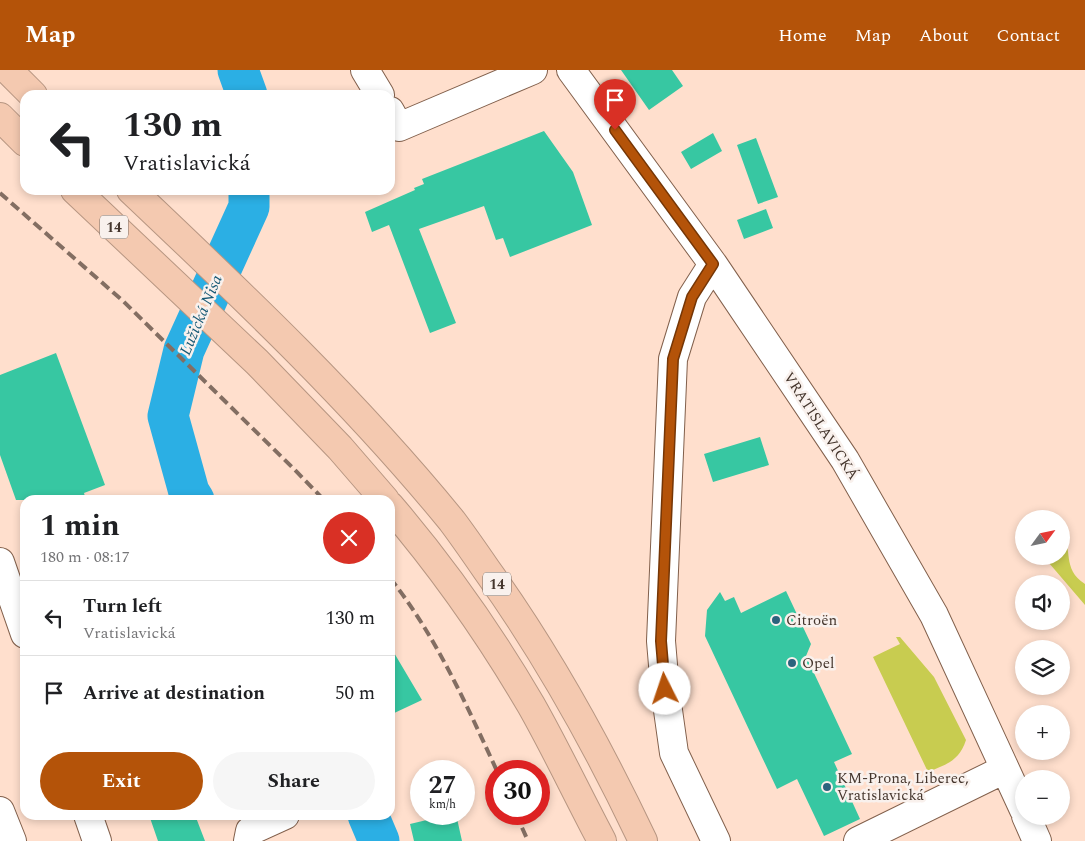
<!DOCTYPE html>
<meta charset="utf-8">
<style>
:root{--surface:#fff;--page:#f6f6f6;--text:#202124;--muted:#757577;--line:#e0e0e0;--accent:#b45309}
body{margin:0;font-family:Spectral,serif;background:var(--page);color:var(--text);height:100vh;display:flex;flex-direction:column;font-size:19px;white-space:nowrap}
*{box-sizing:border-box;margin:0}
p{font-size:16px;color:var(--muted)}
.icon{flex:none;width:28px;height:28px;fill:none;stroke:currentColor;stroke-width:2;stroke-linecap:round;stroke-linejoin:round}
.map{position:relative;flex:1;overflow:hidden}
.details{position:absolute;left:20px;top:425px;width:375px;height:325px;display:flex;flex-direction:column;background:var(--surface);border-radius:15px;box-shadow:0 2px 8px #0003}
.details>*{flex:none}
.hud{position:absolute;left:20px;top:20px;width:375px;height:105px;border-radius:15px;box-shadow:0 2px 8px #0003;background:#fff;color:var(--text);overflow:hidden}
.needle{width:32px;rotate:57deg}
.controls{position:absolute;left:1015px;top:440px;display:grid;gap:10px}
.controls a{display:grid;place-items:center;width:55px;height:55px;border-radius:50%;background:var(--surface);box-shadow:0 2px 8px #0003;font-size:25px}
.speed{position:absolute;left:410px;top:690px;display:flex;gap:10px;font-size:25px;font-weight:700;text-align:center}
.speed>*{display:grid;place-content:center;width:65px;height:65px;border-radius:50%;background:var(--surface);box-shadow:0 2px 8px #0003;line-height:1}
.speed small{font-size:12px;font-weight:400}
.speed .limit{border:8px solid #d22;background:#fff;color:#111}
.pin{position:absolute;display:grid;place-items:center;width:42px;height:42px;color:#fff;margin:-51px -21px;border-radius:50% 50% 50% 0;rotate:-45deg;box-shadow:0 0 5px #0007}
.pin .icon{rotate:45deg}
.me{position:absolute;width:55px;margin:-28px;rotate:356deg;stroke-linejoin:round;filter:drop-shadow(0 0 4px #0008)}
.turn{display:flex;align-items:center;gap:18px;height:105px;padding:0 20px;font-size:22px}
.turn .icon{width:65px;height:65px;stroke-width:2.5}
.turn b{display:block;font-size:35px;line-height:42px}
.round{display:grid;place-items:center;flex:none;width:52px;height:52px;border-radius:26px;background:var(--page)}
.summary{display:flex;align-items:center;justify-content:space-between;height:85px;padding:0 20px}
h1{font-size:30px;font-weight:700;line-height:38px}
.primary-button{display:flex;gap:10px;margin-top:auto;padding:10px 20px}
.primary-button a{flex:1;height:58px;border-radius:30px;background:var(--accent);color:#fff;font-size:20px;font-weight:700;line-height:58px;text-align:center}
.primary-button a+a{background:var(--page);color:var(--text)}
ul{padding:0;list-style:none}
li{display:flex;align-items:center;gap:15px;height:75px;padding:0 20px;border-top:1px solid var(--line)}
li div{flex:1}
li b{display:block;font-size:19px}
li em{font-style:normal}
header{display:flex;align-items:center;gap:30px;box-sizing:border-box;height:70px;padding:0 25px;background:var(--accent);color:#fff}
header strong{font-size:24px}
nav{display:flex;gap:28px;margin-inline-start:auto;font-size:18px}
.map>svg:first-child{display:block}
.green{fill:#c8cc50}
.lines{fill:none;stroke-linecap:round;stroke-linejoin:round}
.river{stroke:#2bafe4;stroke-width:41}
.building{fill:#37c7a2}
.minor-casing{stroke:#82604c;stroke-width:30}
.highway-casing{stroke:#b79682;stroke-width:30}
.minor{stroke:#fff;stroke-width:28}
.highway{stroke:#f4c9b0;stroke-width:28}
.rail{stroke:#836e62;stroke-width:4;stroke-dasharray:10 5;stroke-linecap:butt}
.route-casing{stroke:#753606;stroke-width:12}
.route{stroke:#b45309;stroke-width:9}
.poi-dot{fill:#2b637d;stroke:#f9f1ed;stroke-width:2}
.labels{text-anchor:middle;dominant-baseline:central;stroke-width:5;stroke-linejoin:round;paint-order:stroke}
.shield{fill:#f9f1ed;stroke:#7b6e67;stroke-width:1}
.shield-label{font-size:14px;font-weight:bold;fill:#45362d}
.street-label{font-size:15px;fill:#45362d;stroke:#f9f1ed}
.poi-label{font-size:15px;fill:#45362d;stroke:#f9f1ed;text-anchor:start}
.water-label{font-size:16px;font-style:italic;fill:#175975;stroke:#f9f1ed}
</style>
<header>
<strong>Map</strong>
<nav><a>Home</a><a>Map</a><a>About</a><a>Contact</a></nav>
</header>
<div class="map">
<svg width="1085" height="771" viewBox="0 0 1085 771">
<rect width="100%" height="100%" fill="#ffdfcd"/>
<path class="green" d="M1061,461C1074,478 1061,499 1085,514V535L1043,486H1061Z
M896,567H900L934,607L966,670C959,691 947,694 928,702L873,587L900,574Z"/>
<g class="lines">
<path class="river" d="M238,0L247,25
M194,430L189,422L168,346L184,280L249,137V120
M368,745L379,771"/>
</g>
<path class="building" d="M621,0H672L683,16L649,40Z
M544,61L573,102L592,155L510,187L503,168L496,170L484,136L419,159L456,253L430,263L389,155L372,162L365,142L415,120L414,118L424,114L422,109Z
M713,63L722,81L691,99L681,82Z
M756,68L778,127L758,134L737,75Z
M766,139L773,158L744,169L737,150Z
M56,283L105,415L84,423L86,430H16L0,385V305Z
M760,367L769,395L713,412L704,384Z
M786,521L811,574L806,586L852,684L834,692L860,749L824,766L797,709L777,719L705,566L707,540L720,522L725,531L734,527L741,543Z
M390,576L422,630L390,645Z
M452,744H456L462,771H414L410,754Z
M149,745H195L205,771H158Z"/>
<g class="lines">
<g class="minor-casing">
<path id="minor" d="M365,0L380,25
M571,0L713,194L845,390L934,545L1024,740
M390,41L399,57L533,0
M713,194L692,227L673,289L661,571L665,619L674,683L716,771
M0,492L25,564
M0,741L12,771
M88,745L97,771
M1026,746L1037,771
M248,771L250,761L285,745
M858,771L1005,699"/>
</g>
<g class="highway-casing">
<path id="highway" d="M8,0L33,25
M0,47L25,72
M75,120L257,292L340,378L385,430
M131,120C243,226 355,332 452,451C464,467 475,483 486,499C547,584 598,676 643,771
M390,436C443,498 490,565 531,635C556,679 578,726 602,771"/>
</g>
<use href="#minor" class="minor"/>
<use href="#highway" class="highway"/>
<path class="rail" d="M0,123L123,231L294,399L324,430
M390,508C436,566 466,634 497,701
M516,744L528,771"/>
</g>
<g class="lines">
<g class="route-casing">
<path id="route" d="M615,60L713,194L692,227L673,289L661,571L665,619"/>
</g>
<use href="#route" class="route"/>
</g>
<g class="poi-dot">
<circle cx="776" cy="550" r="5"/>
<circle cx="792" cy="593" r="5"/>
<circle cx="827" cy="717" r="5"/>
</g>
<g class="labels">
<g class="shield">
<rect x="100" y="145.5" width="28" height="23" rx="4"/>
<rect x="483" y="502.5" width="28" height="23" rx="4"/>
</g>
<g class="shield-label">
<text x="114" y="157">14</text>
<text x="497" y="514">14</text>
</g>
<g class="street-label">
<text transform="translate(821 356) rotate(57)">VRATISLAVICKÁ</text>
</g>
<g class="poi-label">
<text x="786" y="550">Citroën</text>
<text x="802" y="593">Opel</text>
<text x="837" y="708">KM-Prona, Liberec,<tspan x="837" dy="17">Vratislavická</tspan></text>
</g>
<g class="water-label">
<text transform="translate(201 245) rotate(-67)">Lužická Nisa</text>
</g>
</g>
</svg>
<div class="controls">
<a><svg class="needle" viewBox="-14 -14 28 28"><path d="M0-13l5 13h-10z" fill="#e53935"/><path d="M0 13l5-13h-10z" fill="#757577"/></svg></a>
<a><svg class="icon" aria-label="sound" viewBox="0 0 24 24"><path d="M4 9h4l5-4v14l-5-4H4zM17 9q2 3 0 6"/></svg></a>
<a><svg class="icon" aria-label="layers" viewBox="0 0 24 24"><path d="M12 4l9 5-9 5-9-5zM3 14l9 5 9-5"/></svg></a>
<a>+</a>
<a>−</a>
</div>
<div class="speed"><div>27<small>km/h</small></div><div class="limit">30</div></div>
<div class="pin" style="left:615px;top:60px;background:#d93025"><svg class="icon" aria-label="arrive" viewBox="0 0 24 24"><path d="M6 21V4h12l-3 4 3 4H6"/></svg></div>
<svg class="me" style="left:665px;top:619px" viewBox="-20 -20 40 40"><circle r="19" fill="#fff"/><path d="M0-13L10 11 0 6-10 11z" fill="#b45309"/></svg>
<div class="hud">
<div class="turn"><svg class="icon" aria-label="left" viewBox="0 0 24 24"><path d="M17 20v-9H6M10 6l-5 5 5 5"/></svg><div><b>130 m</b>Vratislavická</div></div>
</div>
<section class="details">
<div class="summary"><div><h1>1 min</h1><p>180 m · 08:17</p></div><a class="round" style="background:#d93025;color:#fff"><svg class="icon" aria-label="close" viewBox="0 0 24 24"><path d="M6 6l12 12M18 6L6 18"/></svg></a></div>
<ul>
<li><svg class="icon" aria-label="left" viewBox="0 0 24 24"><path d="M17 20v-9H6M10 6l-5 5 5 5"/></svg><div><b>Turn left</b><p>Vratislavická</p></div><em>130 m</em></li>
<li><svg class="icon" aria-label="arrive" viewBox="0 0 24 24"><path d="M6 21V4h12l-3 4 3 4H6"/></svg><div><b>Arrive at destination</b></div><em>50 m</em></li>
</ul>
<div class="primary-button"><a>Exit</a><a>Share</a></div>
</section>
</div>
